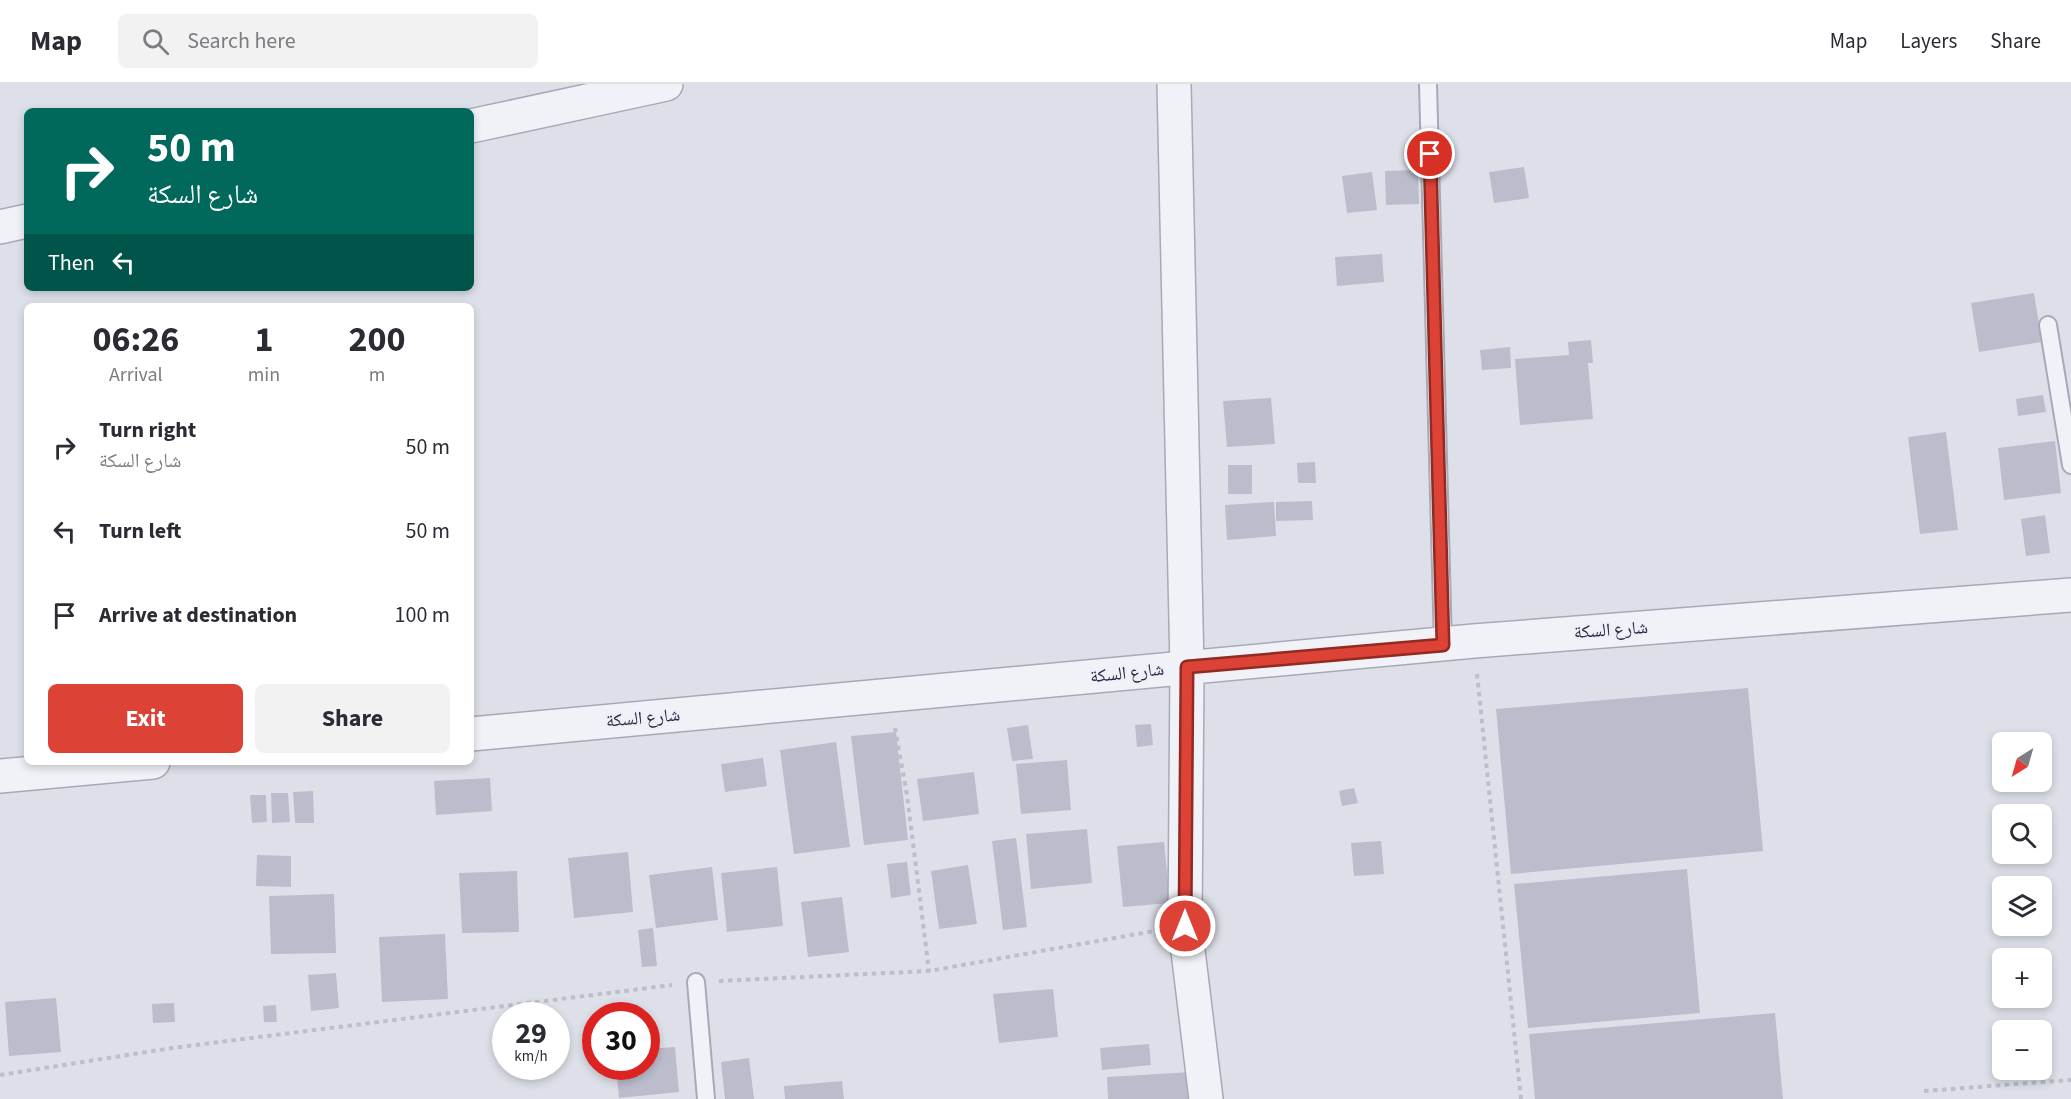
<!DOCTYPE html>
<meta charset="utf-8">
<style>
:root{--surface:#fff;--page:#f2f2f3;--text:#2b2b33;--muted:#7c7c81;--line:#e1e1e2;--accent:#dc4236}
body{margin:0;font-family:"Source Sans 3","Noto Naskh Arabic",sans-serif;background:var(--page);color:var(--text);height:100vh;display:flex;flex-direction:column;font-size:22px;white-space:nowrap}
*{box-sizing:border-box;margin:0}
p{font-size:20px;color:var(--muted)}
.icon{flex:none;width:33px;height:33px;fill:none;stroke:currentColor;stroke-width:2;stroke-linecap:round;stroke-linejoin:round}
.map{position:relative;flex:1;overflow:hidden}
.sheet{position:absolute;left:24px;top:219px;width:450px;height:462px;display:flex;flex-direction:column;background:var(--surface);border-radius:9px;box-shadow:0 3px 9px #0003}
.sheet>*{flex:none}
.top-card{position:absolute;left:24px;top:24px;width:450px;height:183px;border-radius:9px;box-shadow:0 3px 9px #0003;background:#00695c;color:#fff;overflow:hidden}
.needle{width:39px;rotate:217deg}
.buttons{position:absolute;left:1992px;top:648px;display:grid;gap:12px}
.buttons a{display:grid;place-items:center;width:60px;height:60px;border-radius:9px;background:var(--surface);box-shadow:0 3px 9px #0003;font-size:30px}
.speed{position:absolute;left:492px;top:918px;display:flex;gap:12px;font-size:30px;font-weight:700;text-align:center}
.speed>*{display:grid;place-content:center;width:78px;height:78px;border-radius:50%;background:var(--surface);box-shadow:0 3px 9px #0003;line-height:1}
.speed small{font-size:15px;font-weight:400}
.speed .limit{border:9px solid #d22;background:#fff;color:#111}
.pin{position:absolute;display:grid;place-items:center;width:51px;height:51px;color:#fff;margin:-26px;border:3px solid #fff;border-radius:50%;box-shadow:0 2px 6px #0007}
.me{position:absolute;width:66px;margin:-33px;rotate:0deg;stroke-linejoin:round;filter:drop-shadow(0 0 4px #0008)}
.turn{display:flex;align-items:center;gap:21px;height:126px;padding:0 24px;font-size:27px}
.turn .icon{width:78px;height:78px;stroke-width:2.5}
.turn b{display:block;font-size:42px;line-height:51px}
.then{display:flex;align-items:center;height:57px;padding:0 24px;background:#0003;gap:12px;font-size:22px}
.eta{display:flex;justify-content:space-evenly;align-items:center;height:102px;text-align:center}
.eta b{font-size:36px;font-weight:700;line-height:42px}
.primary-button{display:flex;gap:12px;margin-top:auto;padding:12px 24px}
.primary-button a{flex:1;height:69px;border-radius:9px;background:var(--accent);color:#fff;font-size:24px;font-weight:700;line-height:69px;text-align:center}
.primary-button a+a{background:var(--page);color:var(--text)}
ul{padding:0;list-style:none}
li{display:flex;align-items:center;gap:18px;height:84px;padding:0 24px}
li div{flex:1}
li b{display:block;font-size:22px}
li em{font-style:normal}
header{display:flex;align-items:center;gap:36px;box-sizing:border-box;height:84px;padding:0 30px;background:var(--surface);border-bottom:2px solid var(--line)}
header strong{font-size:28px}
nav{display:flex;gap:33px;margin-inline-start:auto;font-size:21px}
.search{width:420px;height:54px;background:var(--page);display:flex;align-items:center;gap:15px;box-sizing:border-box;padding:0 21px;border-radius:9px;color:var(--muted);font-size:22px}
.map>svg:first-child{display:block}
.building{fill:#bbbdcd}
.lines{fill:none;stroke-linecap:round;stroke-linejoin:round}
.lane-casing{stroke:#a7a9b7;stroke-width:20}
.street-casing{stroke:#a7a9b7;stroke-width:36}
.path{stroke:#bcbec8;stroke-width:4;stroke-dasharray:4.5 4.5;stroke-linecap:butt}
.lane{stroke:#f1f2f7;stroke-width:16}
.street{stroke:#f1f2f7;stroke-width:33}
.route-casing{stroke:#8f2b23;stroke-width:15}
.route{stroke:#dc4236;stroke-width:10}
.labels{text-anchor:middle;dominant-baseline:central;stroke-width:4.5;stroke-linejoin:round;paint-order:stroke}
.street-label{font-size:18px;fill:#262942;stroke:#eeeff7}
</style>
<header>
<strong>Map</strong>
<div class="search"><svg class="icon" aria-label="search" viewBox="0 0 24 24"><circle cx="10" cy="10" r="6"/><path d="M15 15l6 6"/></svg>Search here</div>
<nav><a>Map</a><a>Layers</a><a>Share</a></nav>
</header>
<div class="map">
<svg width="2071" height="1015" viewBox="0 0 2071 1015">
<rect width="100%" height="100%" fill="#dee0e9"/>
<path class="building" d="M1524,83L1529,114L1494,119L1489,88Z
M1418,86L1419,120L1386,121L1385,87Z
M1372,88L1377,126L1347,129L1342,92Z
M1382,170L1384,198L1337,202L1335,173Z
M2034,209L2042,258L1979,268L1971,219Z
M1591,256L1593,279H1588L1593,335L1520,341L1515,275L1569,271L1568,258Z
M1510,263L1511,284L1482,286L1480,266Z
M2043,311L2046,328L2018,332L2016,315Z
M1271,314L1275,360L1227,363L1223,317Z
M1946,348L1958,446L1920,450L1908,353Z
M2055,357L2061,409L2004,416L1998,364Z
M1315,378L1316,399H1298L1297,379Z
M1228,381H1252V410H1228Z
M1312,417L1313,436L1276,437V418Z
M1274,418L1276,452L1227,456L1225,421Z
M2045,431L2050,469L2026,472L2021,435Z
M1748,604L1763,767L1511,790L1496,625Z
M1151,640L1153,661L1137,663L1135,641Z
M1028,641L1033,675L1012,677L1007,644Z
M896,648L908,756L864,761L851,652Z
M836,658L850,763L794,770L780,666Z
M763,674L767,702L725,708L721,680Z
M1067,676L1071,726L1021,730L1016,680Z
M974,688L979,730L923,737L917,695Z
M490,694L492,727L436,731L434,697Z
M1354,704L1358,719L1342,722L1339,707Z
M313,707L314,739H295L293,708Z
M271,709H288L290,738L272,739Z
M250,711H266L267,738L252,739Z
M1087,745L1092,799L1031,805L1026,750Z
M1016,754L1027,843L1003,846L992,757Z
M1381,757L1384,790L1354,792L1351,759Z
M1164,758L1170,819L1123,823L1117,762Z
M628,768L633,828L574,834L568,774Z
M257,771L291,772V803L256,802Z
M907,778L911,811L891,814L887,780Z
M968,781L977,840L939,845L931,787Z
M712,783L718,836L656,844L649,791Z
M777,783L783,842L727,848L721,789Z
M1687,785L1700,929L1528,944L1514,800Z
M517,787L519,848L462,849L459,789Z
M334,810L336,869L271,870L269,812Z
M842,813L849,868L808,873L801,818Z
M653,844L657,882L642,883L638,846Z
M445,850L448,915L382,918L379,853Z
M336,889L339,924L311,927L308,891Z
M1053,905L1058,953L999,959L993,910Z
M56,914L61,968L9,972L5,918Z
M174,919L175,938L153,939L152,920Z
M276,921L277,938H264L263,922Z
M1775,929L1783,1015H1535L1529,950Z
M1149,960L1151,981L1102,986L1100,964Z
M675,963L679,1008L619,1014L616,982H646V965Z
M749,974L754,1015H725L721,978Z
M1191,988L1193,1015H1108L1107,993Z
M842,997L844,1015H785L784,1002Z"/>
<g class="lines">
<g class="lane-casing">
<path id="lane" d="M1428,0L1443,561
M2048,241L2071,381
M696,898L706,1015"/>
</g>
<g class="street-casing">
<path id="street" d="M1174,0L1187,583L1185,842L1206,1015
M471,42L666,0
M0,143L27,137
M471,650L1474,557L2071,511
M0,692L153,678"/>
</g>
<path class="path" d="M1477,590L1521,1015
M895,644L907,711L929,887
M719,897L929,887L1154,847
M0,991L172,964L672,901
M1924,1007L2071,996"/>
<use href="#lane" class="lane"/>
<use href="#street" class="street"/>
</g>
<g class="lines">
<g class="route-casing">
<path id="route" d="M1185,842L1187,583L1443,561L1430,70"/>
</g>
<use href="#route" class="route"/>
</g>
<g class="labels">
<g class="street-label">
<text transform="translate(1611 546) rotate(-4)">شارع السكة</text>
<text transform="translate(1127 589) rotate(-6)">شارع السكة</text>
<text transform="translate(643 634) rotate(-5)">شارع السكة</text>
</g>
</g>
</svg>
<div class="buttons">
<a><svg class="needle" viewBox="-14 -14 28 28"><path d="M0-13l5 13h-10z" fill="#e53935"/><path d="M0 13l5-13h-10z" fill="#7c7c81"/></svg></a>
<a><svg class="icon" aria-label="search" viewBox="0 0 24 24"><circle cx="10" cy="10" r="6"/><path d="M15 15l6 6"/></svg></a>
<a><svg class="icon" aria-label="layers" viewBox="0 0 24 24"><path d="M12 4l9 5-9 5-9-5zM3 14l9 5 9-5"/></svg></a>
<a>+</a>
<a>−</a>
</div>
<div class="speed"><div>29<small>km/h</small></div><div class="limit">30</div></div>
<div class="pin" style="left:1430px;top:70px;background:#d93025"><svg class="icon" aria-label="arrive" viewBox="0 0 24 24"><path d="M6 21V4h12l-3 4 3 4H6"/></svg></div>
<svg class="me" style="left:1185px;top:842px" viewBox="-20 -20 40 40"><circle r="17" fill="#dc4236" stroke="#fff" stroke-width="3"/><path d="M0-11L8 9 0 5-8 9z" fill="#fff"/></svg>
<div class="top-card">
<div class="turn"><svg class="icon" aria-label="right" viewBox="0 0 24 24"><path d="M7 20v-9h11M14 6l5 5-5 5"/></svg><div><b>50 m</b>شارع السكة</div></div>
<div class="then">Then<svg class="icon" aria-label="left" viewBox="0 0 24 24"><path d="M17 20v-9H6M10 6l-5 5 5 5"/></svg></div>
</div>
<section class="sheet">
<div class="eta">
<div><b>06:26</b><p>Arrival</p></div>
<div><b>1</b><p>min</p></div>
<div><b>200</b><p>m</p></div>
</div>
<ul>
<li><svg class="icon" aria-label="right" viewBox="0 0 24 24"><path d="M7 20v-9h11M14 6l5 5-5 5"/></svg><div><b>Turn right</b><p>شارع السكة</p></div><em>50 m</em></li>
<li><svg class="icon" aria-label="left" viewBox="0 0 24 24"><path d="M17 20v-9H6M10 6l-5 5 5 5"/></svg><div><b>Turn left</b></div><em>50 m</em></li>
<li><svg class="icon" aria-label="arrive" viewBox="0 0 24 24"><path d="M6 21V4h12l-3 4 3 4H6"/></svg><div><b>Arrive at destination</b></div><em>100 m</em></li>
</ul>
<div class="primary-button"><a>Exit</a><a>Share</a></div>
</section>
</div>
